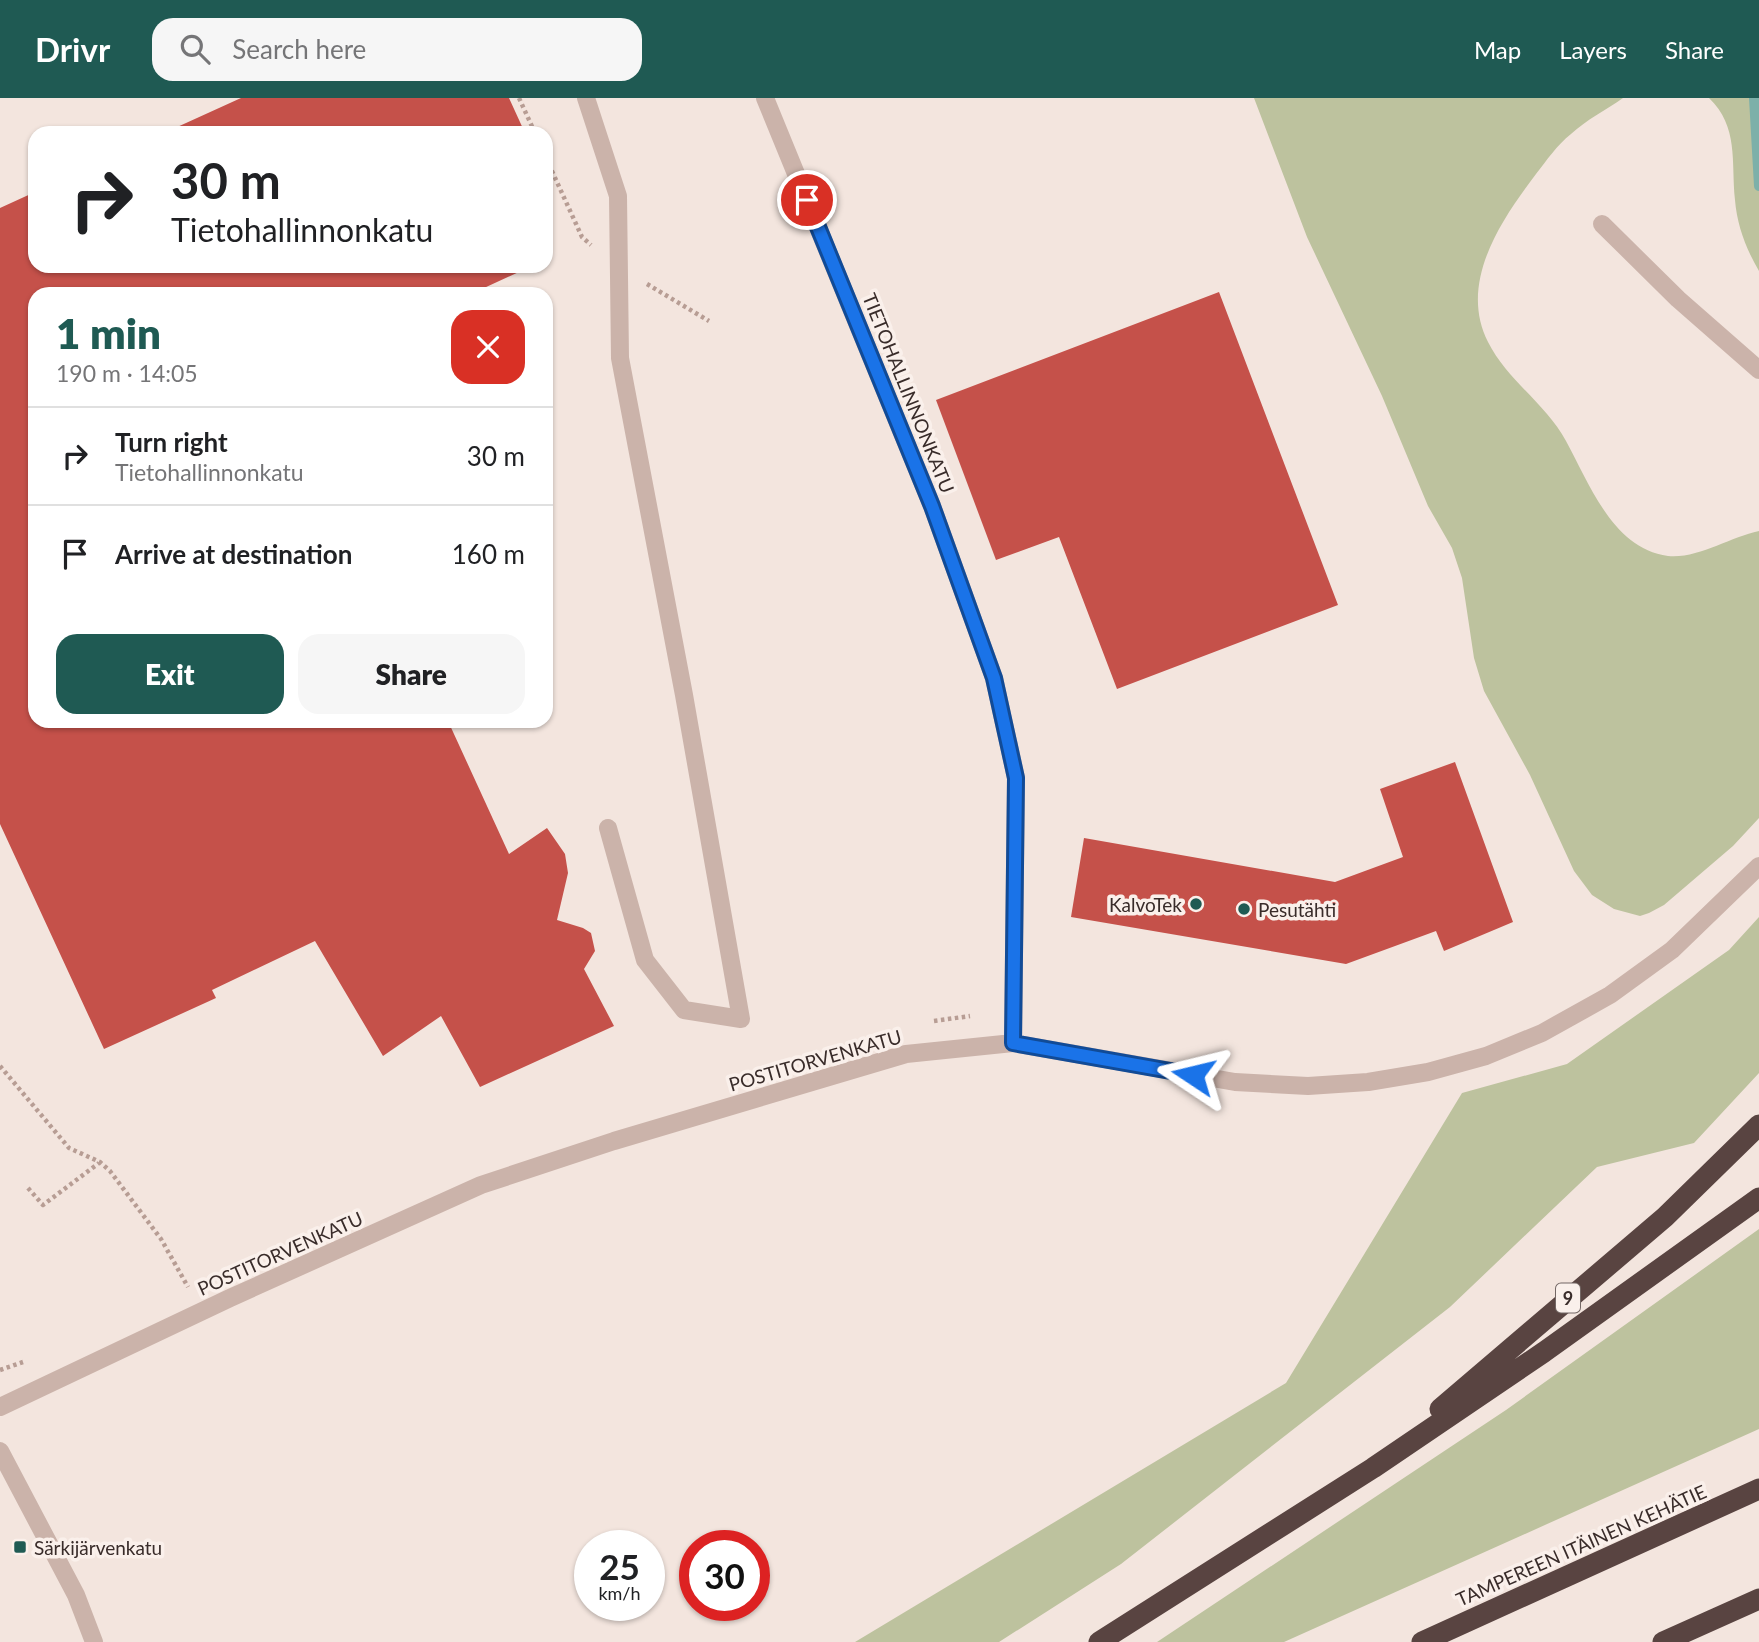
<!DOCTYPE html>
<meta charset="utf-8">
<style>
:root{--surface:#fff;--page:#f6f6f6;--text:#202124;--muted:#757577;--line:#e0e0e0;--accent:#1f5a53}
body{margin:0;font-family:Lato,sans-serif;background:var(--page);color:var(--text);height:100vh;display:flex;flex-direction:column;font-size:26px;white-space:nowrap}
*{box-sizing:border-box;margin:0}
p{font-size:23px;color:var(--muted)}
.icon{flex:none;width:38px;height:38px;fill:none;stroke:currentColor;stroke-width:2;stroke-linecap:round;stroke-linejoin:round}
.map{position:relative;flex:1;overflow:hidden}
.panel{position:absolute;left:28px;top:189px;width:525px;height:441px;display:flex;flex-direction:column;background:var(--surface);border-radius:21px;box-shadow:0 2px 5px #0004}
.panel>*{flex:none}
.hud{position:absolute;left:28px;top:28px;width:525px;height:147px;border-radius:21px;box-shadow:0 2px 5px #0004;background:#fff;color:var(--text);overflow:hidden}
.speed{position:absolute;left:574px;top:1432px;display:flex;gap:14px;font-size:35px;font-weight:700;text-align:center}
.speed>*{display:grid;place-content:center;width:91px;height:91px;border-radius:50%;background:var(--surface);box-shadow:0 2px 5px #0004;line-height:1}
.speed small{font-size:18px;font-weight:400}
.speed .limit{border:10px solid #d22;background:#fff;color:#111}
.pin{position:absolute;display:grid;place-items:center;width:60px;height:60px;color:#fff;margin:-30px;border:4px solid #fff;border-radius:50%;box-shadow:0 2px 7px #0007}
.me{position:absolute;width:77px;margin:-38px;rotate:280deg;stroke-linejoin:round;filter:drop-shadow(0 0 5px #0008)}
.turn{display:flex;align-items:center;gap:24px;height:147px;padding:0 28px;font-size:32px}
.turn .icon{width:91px;height:91px;stroke-width:2.5}
.turn b{display:block;font-size:49px;line-height:60px}
.round{display:grid;place-items:center;flex:none;width:74px;height:74px;border-radius:21px;background:var(--page)}
.summary{display:flex;align-items:center;justify-content:space-between;height:119px;padding:0 28px}
h1{font-size:42px;font-weight:800;line-height:52px;color:var(--accent)}
.cta{display:flex;gap:14px;margin-top:auto;padding:14px 28px}
.cta a{flex:1;height:80px;border-radius:21px;background:var(--accent);color:#fff;font-size:28px;font-weight:800;line-height:80px;text-align:center}
.cta a+a{background:var(--page);color:var(--text)}
ul{padding:0;list-style:none}
li{display:flex;align-items:center;gap:21px;height:98px;padding:0 28px;border-top:2px solid var(--line)}
li div{flex:1}
li b{display:block;font-size:26px}
li em{font-style:normal}
header{display:flex;align-items:center;gap:42px;box-sizing:border-box;height:98px;padding:0 35px;background:var(--accent);color:#fff}
header strong{font-size:33px}
nav{display:flex;gap:38px;margin-inline-start:auto;font-size:24px}
.search{width:490px;height:63px;background:var(--page);display:flex;align-items:center;gap:18px;box-sizing:border-box;padding:0 24px;border-radius:21px;color:var(--muted);font-size:26px}
.map>svg:first-child{display:block}
.green{fill:#bdc29e}
.lines{fill:none;stroke-linecap:round;stroke-linejoin:round}
.stream{stroke:#7db0a9;stroke-width:10}
.building{fill:#c5514a}
.path{stroke:#b79d94;stroke-width:4.5;stroke-dasharray:3.5 3.5;stroke-linecap:butt}
.minor{stroke:#cbb3aa;stroke-width:18}
.highway{stroke:#594441;stroke-width:21}
.route-casing{stroke:#114b97;stroke-width:18}
.route{stroke:#1a73e8;stroke-width:12}
.poi-dot{fill:#1f5a53;stroke:#faf0eb;stroke-width:2.5}
.labels{text-anchor:middle;dominant-baseline:central;stroke-width:7;stroke-linejoin:round;paint-order:stroke}
.shield{fill:#faf0eb;stroke:#736764;stroke-width:2}
.shield-label{font-size:18px;font-weight:bold;fill:#392c2a}
.street-label{font-size:19px;fill:#392c2a;stroke:#faf0eb}
.poi-label{font-size:19px;fill:#392c2a;stroke:#faf0eb;text-anchor:start}
</style>
<header>
<strong>Drivr</strong>
<div class="search"><svg class="icon" aria-label="search" viewBox="0 0 24 24"><circle cx="10" cy="10" r="6"/><path d="M15 15l6 6"/></svg>Search here</div>
<nav><a>Map</a><a>Layers</a><a>Share</a></nav>
</header>
<div class="map">
<svg width="1759" height="1544" viewBox="0 0 1759 1544">
<rect width="100%" height="100%" fill="#f3e5de"/>
<path class="green" d="M1254,0H1623C1606,12 1586,22 1571,36C1557,47 1547,62 1536,76C1501,122 1458,185 1488,244C1507,282 1546,306 1566,343C1589,385 1613,451 1668,458C1698,461 1730,439 1759,433V720L1733,748L1664,807L1649,815L1640,818L1614,811L1592,797L1574,773L1530,677L1484,593L1474,560L1462,480L1452,450L1428,408L1382,298L1307,139Z
M1709,0H1759V173C1746,151 1737,127 1735,102C1731,63 1739,29 1709,0Z
M1759,819V975L1694,1045L1597,1069L1450,1209L1121,1466L999,1544H855L1286,1285L1462,995L1567,966L1729,852Z
M1759,1131V1331L1284,1544H1157L1506,1312Z"/>
<g class="lines">
<path class="stream" d="M1754,0L1759,88"/>
</g>
<path class="building" d="M241,0H509L525,35H164Z
M35,94V168H532L471,196H35V623H448L509,756L547,730L565,756L568,775L557,822L583,830L591,835L595,853L584,871L614,928L480,989L441,918L383,958L315,843L212,892L216,900L104,951L0,726V110Z
M1219,194L1338,507L1117,591L1059,439L996,462L936,302Z
M1455,664L1513,824L1444,853L1436,833L1346,866L1071,819L1084,740L1335,784L1403,759L1380,691Z"/>
<g class="lines">
<path class="path" d="M519,0L535,35
M546,60L582,139L591,147
M647,186L709,223
M934,923L970,918
M0,968L69,1050L100,1064L110,1073L161,1141L188,1189
M28,1090L43,1107L99,1065
M0,1272L23,1264"/>
<path class="minor" d="M586,0L618,98L620,260L684,597L741,921L684,912L645,862L608,730
M765,0L932,408L994,580L1016,680L1013,945
M1602,126L1678,201L1759,272
M0,1309L230,1200L481,1087L614,1043L906,956L1013,945L1235,984L1308,988L1368,984L1428,974L1486,958L1542,935L1610,897L1672,852L1759,768
M0,1353L76,1497L94,1544"/>
<path class="highway" d="M1440,1311L1665,1119L1759,1027
M1099,1544L1373,1370L1544,1254L1759,1100
M1422,1544L1759,1391
M1663,1544L1759,1501"/>
</g>
<g class="lines">
<g class="route-casing">
<path id="route" d="M807,102L932,408L994,580L1016,680L1013,945L1193,977"/>
</g>
<use href="#route" class="route"/>
</g>
<g class="poi-dot">
<circle cx="1196" cy="806" r="7"/>
<circle cx="1244" cy="811" r="7"/>
<rect x="13" y="1442" width="14" height="14" rx="3.5"/>
</g>
<g class="labels">
<rect class="shield" x="1556" y="1185.5" width="24" height="29" rx="5"/>
<g class="shield-label">
<text x="1568" y="1200">9</text>
</g>
<g class="street-label">
<text transform="translate(909 295) rotate(68)">TIETOHALLINNONKATU</text>
<text transform="translate(815 962) rotate(-16)">POSTITORVENKATU</text>
<text transform="translate(280 1155) rotate(-24)">POSTITORVENKATU</text>
<text transform="translate(1581 1447) rotate(-24)">TAMPEREEN ITÄINEN KEHÄTIE</text>
</g>
<g class="poi-label">
<text x="1182" y="806" text-anchor="end">KalvoTek</text>
<text x="1258" y="811">Pesutähti</text>
<text x="34" y="1449">Särkijärvenkatu</text>
</g>
</g>
</svg>
<div class="speed"><div>25<small>km/h</small></div><div class="limit">30</div></div>
<div class="pin" style="left:807px;top:102px;background:#d93025"><svg class="icon" aria-label="arrive" viewBox="0 0 24 24"><path d="M6 21V4h12l-3 4 3 4H6"/></svg></div>
<svg class="me" style="left:1193px;top:977px" viewBox="-20 -20 40 40"><path d="M0-17L14 15 0 8-14 15z" fill="#1a73e8" stroke="#fff" stroke-width="4"/></svg>
<div class="hud">
<div class="turn"><svg class="icon" aria-label="right" viewBox="0 0 24 24"><path d="M7 20v-9h11M14 6l5 5-5 5"/></svg><div><b>30 m</b>Tietohallinnonkatu</div></div>
</div>
<section class="panel">
<div class="summary"><div><h1>1 min</h1><p>190 m · 14:05</p></div><a class="round" style="background:#d93025;color:#fff"><svg class="icon" aria-label="close" viewBox="0 0 24 24"><path d="M6 6l12 12M18 6L6 18"/></svg></a></div>
<ul>
<li><svg class="icon" aria-label="right" viewBox="0 0 24 24"><path d="M7 20v-9h11M14 6l5 5-5 5"/></svg><div><b>Turn right</b><p>Tietohallinnonkatu</p></div><em>30 m</em></li>
<li><svg class="icon" aria-label="arrive" viewBox="0 0 24 24"><path d="M6 21V4h12l-3 4 3 4H6"/></svg><div><b>Arrive at destination</b></div><em>160 m</em></li>
</ul>
<div class="cta"><a>Exit</a><a>Share</a></div>
</section>
</div>
